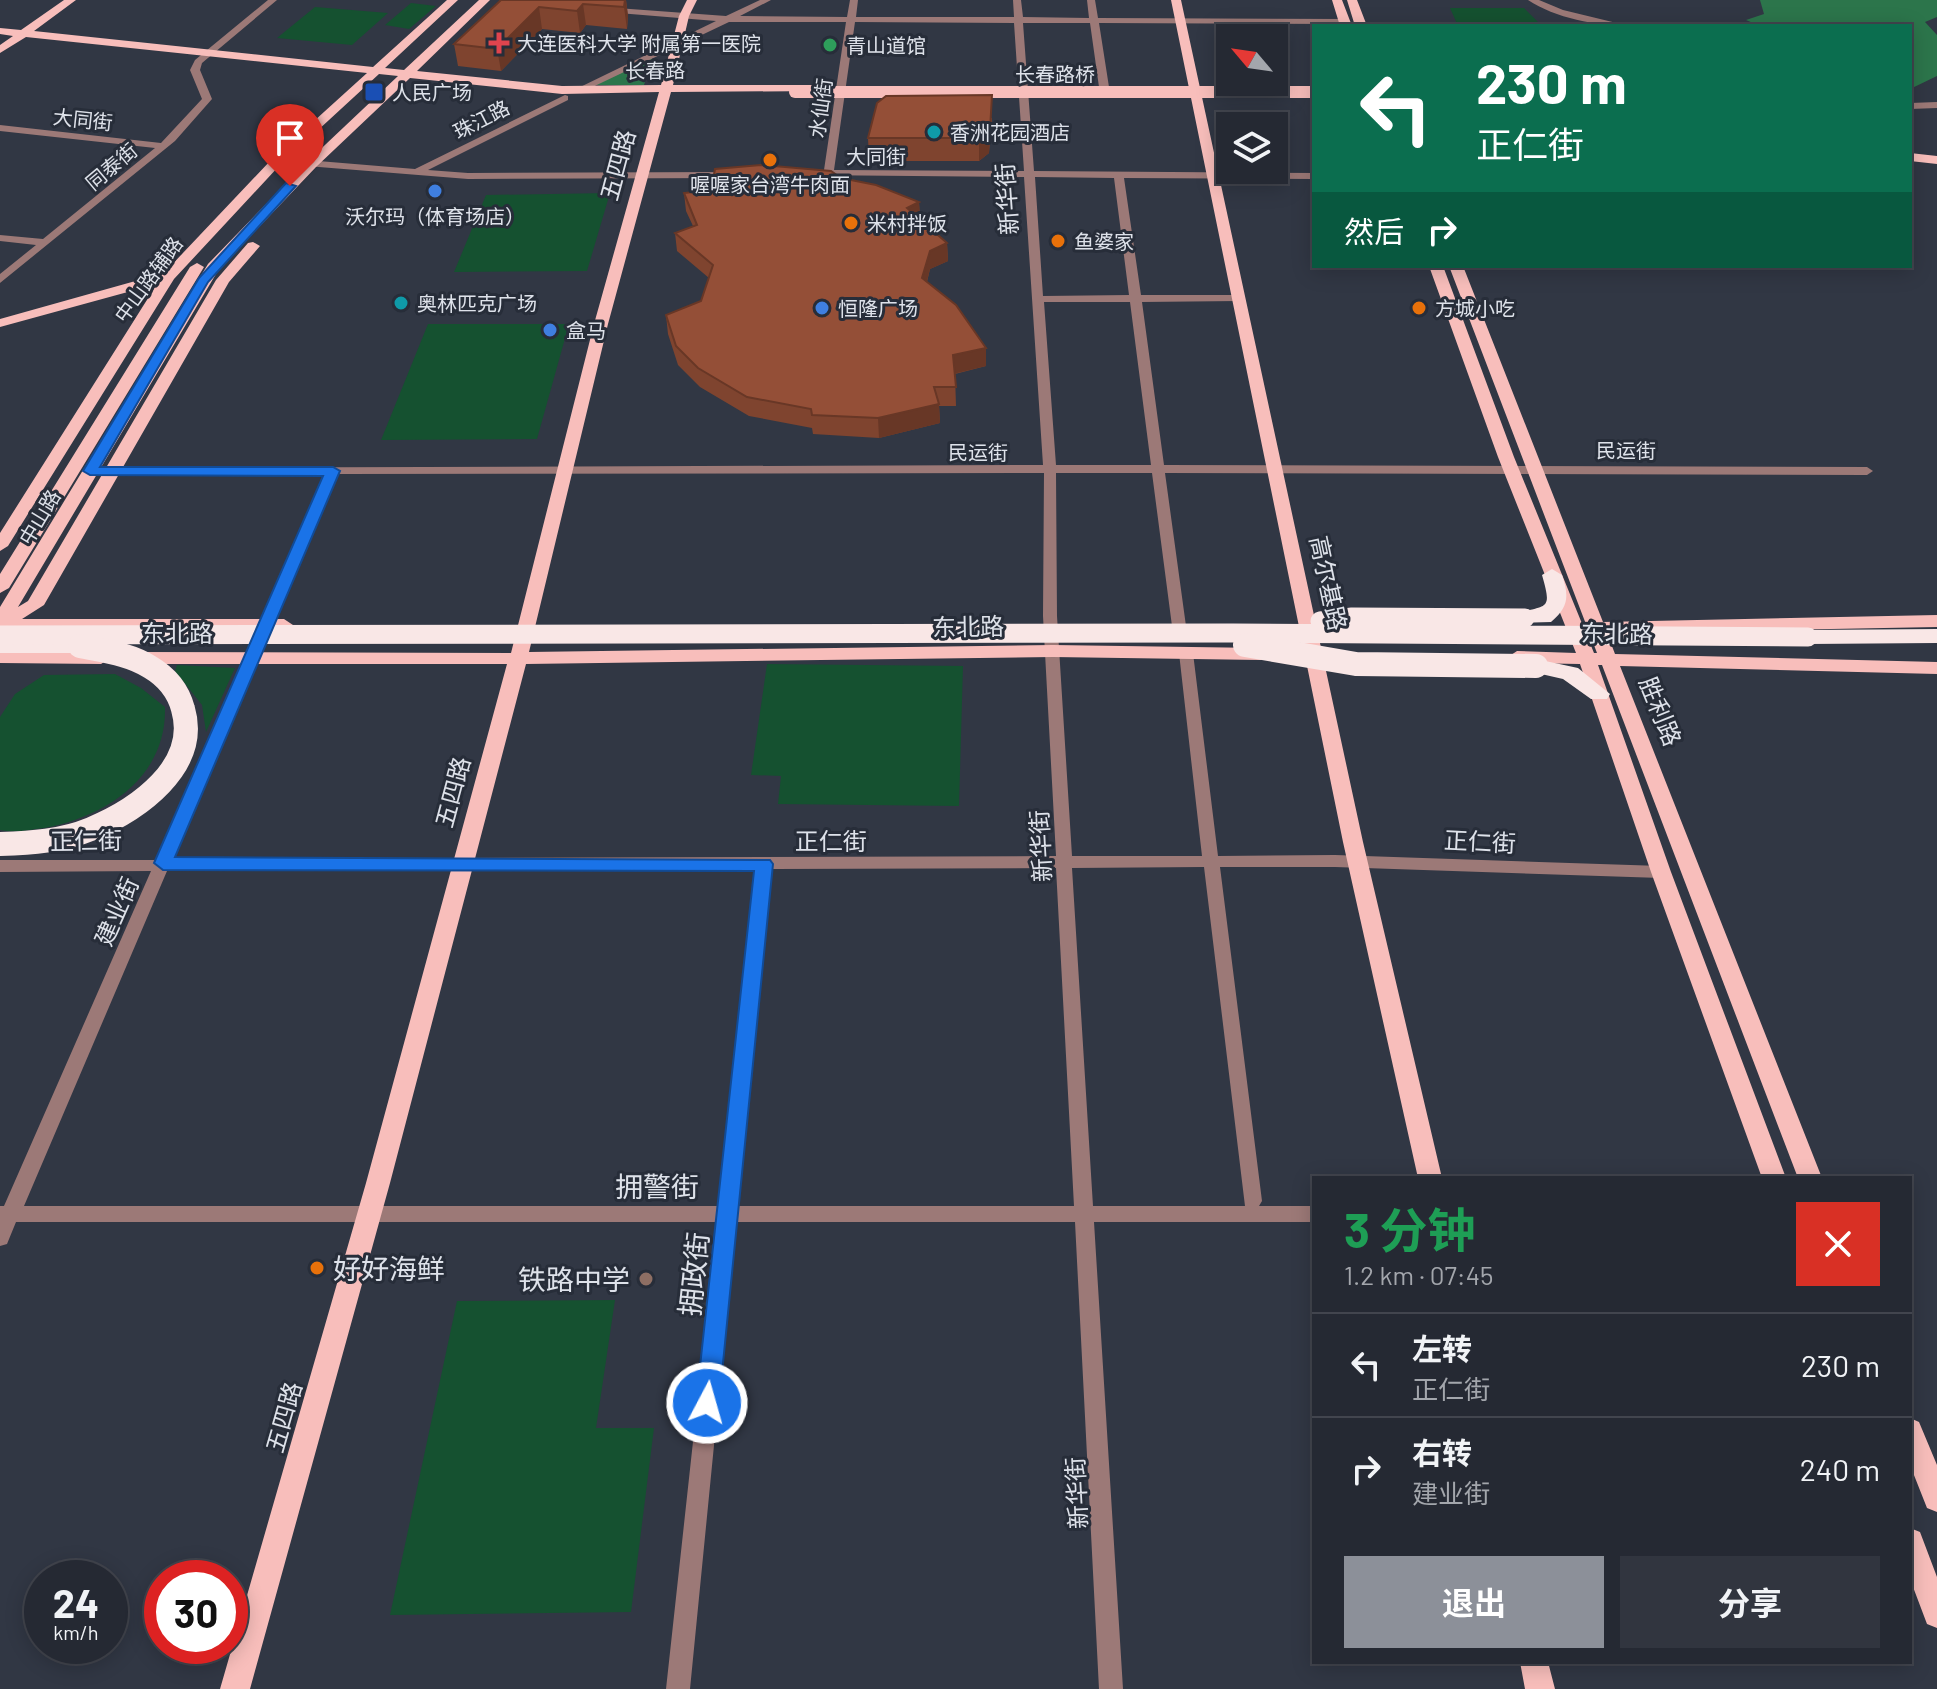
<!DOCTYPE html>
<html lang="zh">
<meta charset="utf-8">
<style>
:root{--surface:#252933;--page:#31353f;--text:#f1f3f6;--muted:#a3a6ac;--line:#42454e;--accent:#8c9099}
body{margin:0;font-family:Barlow,"Noto Sans SC",sans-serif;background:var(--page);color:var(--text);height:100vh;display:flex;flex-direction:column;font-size:30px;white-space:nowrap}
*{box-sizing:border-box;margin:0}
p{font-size:26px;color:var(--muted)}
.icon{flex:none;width:44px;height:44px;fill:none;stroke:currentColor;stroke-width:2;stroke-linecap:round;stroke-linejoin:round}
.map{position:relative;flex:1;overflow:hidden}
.panel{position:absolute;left:1312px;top:1176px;width:600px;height:488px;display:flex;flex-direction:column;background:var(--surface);border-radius:0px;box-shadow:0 4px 20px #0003,0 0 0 2px var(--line)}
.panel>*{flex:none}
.top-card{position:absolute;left:1312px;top:24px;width:600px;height:244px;border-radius:0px;box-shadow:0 4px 20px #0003,0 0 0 2px var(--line);background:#0b6e4f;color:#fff;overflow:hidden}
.needle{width:52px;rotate:299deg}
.tools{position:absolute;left:1216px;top:24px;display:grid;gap:16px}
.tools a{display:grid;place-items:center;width:72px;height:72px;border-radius:0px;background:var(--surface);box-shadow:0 4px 20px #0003,0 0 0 2px var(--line);font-size:40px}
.speed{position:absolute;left:24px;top:1560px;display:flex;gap:16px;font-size:40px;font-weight:700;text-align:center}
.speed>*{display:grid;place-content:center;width:104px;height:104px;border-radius:50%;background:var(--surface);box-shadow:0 4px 20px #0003,0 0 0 2px var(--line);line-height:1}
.speed small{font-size:20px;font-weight:400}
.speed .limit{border:12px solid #d22;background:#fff;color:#111}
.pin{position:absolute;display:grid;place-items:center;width:68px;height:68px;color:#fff;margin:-82px -34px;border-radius:50% 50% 50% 0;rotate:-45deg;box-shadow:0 0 8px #0007}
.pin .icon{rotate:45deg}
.me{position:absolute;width:88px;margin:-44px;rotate:6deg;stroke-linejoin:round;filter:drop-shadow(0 0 6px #0008)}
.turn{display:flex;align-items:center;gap:28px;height:168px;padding:0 32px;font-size:36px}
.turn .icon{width:104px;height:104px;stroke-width:2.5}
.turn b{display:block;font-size:56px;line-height:68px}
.then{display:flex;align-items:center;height:76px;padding:0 32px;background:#0003;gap:16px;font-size:30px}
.round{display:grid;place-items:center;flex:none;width:84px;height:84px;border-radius:0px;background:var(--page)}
.overview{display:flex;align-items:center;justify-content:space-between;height:136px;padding:0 32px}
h1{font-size:48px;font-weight:700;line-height:60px;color:#1e9e55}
.button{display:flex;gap:16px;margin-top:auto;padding:16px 32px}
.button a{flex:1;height:92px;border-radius:0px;background:var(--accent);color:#fff;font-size:32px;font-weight:700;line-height:92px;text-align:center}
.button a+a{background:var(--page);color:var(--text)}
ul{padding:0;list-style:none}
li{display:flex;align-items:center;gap:24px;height:104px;padding:0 32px;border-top:2px solid var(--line)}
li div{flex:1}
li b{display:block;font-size:30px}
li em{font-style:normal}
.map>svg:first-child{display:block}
.green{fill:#155130}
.forest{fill:#2c754b}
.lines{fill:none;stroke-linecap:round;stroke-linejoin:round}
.minor{fill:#9c7977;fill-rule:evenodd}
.major{fill:#f8bebb;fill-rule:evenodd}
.highway{fill:#f9e7e6;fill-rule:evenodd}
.major-bridge{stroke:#f8bebb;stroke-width:12}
.highway-bridge-far1{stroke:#f9e7e6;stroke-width:19}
.highway-bridge{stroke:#f9e7e6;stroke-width:24}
.wall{fill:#7f442f}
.shaded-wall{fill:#683726}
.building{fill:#944f37;stroke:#683726;stroke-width:2}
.route{fill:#1a73e8;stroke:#114b97;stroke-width:2}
.health-dot{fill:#e0444e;stroke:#272d39;stroke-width:3}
.leisure-dot{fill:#2e9e5b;stroke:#272d39;stroke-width:3}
.transit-dot{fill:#1a4fb4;stroke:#272d39;stroke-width:3}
.culture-dot{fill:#0f9aa8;stroke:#272d39;stroke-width:3}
.food-dot{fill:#e8710a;stroke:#272d39;stroke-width:3}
.shop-dot{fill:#3f7fe0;stroke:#272d39;stroke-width:3}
.education-dot{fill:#8d6e63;stroke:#272d39;stroke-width:3}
.labels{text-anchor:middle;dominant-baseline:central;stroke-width:6;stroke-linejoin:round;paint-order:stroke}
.far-poi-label{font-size:20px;fill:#dee2ea;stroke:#272d39;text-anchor:start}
.far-street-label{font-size:20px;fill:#dee2ea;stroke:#272d39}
.street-label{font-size:24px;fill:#dee2ea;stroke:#272d39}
.near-street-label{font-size:28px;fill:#dee2ea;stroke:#272d39}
.near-poi-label{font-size:28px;fill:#dee2ea;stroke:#272d39;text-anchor:start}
</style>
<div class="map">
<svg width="1937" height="1689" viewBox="0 0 1937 1689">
<rect width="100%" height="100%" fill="#313744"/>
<path class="green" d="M411,3L436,6L409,29L385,25Z
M315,7L388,13L352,45L277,38Z
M1450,8H1524L1542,26H1458Z
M610,193L587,271L454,272L486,195Z
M428,324H569L537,439L381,440Z
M767,664L963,666L959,806L778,804L781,776L751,775Z
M177,665L235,668L206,732L202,705L175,671Z
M115,674L141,688L165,707C167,777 106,817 44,828C28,830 15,833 0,830V717L15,694L44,675Z
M615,1300L596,1428H654L631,1612L390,1615L457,1301Z"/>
<path class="forest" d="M1760,0H1937V17L1925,22L1937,35V76L1910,89V26H1760L1746,20L1764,14Z
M653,56L644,85H592Z"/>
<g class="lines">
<path class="minor" d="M268,0H277L202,63L200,70L212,99L175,141L0,283V274L36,245L0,241V235L43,239L155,148L0,131V125L161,143L202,99L190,70L195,60Z
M760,0H771L740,16L847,17L850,0H858L856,17H1014L1013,0H1021L1023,17L1089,18L1087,0H1095L1098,18L1347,19L1348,21L1344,24L1099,23L1109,87L1104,90L1099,87L1090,23H1023L1034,171L1314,173V179L1124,178L1141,295H1239L1245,298L1239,301L1142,302L1164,465L1867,467L1873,471L1867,475L1165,473L1186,626L1179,630L1172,626L1152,473H1056L1057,616L1072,856H1202L1179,653L1186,648L1193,653L1218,856L1335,855L1661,866L1669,872L1661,878L1335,867H1220L1262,1201L1259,1206H1314V1222H1094L1123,1689H1099L1075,1222H736L690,1689H666L717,1222H16L7,1244L0,1246V1206H4L151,871L0,872V860H156L325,474L90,475L85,474V468L1043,465L1024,177L808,175V171L824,170L846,22H729L580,93L572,91L716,21L606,12L603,11V7L726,16ZM855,22L1014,23L1024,171L834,170ZM1035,177L1114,178L1129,295L1043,296ZM1044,302H1130L1151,465H1056ZM1044,473L1043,616L1056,856L172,859L338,474ZM1204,867L1245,1206H1093L1072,868ZM1056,868L1074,1206H738L772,869ZM755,869L719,1206H24L167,871Z
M1528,0H1539L1563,10L1629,26C1597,26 1555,18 1528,0Z
M565,95L568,96V100L428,170L468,173L732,172L737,175L732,178L468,179L294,165L289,162L294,159L415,169Z
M1937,102V108L1910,109V103Z"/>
<path class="major" d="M64,0H76L34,31L373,67L447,0H458L385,68L404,70L479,0H490L417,71L562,86L661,85L679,16L687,0H697L689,16L673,85H822L824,87L818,91L671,92L608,324L529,652L1053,645L1261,648L1270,654L1261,660L1053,657L526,664L390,1183L250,1689H220L366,1183L507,664H133L124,658L133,652L511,653L594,324L659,92L562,94L410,78L316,167L219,269L18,607L28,601L216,280L248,243L253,242L260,246L229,282L44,605L22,619H284L293,625L290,629L0,631V607L208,264L308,161L398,76L379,74L279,166L174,279L8,546L0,551V533L157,284L0,327V319L164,273L271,160L367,73L26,37L0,53V45L13,36L0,34V28L21,30Z
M1171,0H1181L1363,842L1442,1178H1418L1343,842Z
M1332,0H1342L1352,26H1340Z
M1347,0H1357L1367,26H1355Z
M1910,153L1937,156V164L1910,161Z
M197,263L204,267L9,588L0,593V574L190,267Z
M1429,266H1443L1514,457L1594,653H1597L1449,266H1463L1603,622L1937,615V627L1607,633L1615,654L1937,662V674L1620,666L1822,1178H1798L1602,665H1598L1671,872L1786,1178H1762L1651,872L1580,664L1517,663L1508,657L1517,651L1576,653L1498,457Z
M0,651L101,652L110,658L101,664L0,663Z
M1910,1418L1919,1422L1937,1465V1512L1927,1508L1910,1465Z
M1910,1528L1920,1532L1937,1577V1628L1927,1624L1910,1579Z
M1520,1662H1548L1555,1689H1525Z"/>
<path class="highway" d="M1552,569L1562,575C1569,596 1569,607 1551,622L1518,623L1514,618L1518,613C1548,605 1552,610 1542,575Z
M1937,629V643L1808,644L1797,637L1808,630Z
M0,639H80L91,646L80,653H0Z
M1536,659L1578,668L1610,694L1607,699H1591L1563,679L1528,671L1525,666L1528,661Z"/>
<path class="major-bridge" d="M795,92H1314"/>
<path class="highway-bridge-far1" d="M1320,621L1352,617L1525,618
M0,635L1233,633L1808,637"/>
<path class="highway-bridge" d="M1245,645L1356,664L1536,666
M0,844C31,843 62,841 91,829C137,810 200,767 183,709C178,690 167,677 150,667C130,654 104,651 80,646"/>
</g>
<path class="wall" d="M501,0H626L628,16L627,29L586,25L580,33L542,29L501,71L458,66L454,44Z
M992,118L989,153L979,161H869L868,138Z
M841,178L919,202L920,219L947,243L948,261L930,269L927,282L986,348V366L955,374L956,406H939L940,423L879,438L813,434L812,428L749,416L700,387L678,365L668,334L666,315L701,301L709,278L677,251L675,233L693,226L686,211L684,193Z"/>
<path class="shaded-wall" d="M625,0H626L628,16L627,29L624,7Z
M583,4L586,25L580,33L577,11Z
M539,7L542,29L501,71L497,49Z
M992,95L989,153L979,161V138Z
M919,202L920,220L907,208Z
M947,243L948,261L930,269L923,297L922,278L930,251Z
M986,348V366L953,374V355Z
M939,404L940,423L879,438L878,418Z"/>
<path class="building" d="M501,0H625L624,7L583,4L577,11L539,7L497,49L454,44Z
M992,95L990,130L979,138H868L877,103L886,96Z
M761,165L831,171L841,178L876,185L919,202L907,208L947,243L930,251L922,278L956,305L986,348L953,355L956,387H934L939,404L878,418L812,415L811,409L747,397L698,368L676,346L666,315L701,301L713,265L675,233L697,225L684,193L711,190L715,169Z"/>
<path class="route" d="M286,183L296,186L208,282L100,467H333L340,471L175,857L770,860L773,864L719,1403L716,1411L707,1415L699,1411L696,1403L754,871L163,870L154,863L323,476L90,475L83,471L199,278Z"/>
<path class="health-dot" d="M495 31h8v8h8v8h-8v8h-8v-8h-8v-8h8z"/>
<circle class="leisure-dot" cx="830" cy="45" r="8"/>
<rect class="transit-dot" x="364" y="82" width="20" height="20" rx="4"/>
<g class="culture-dot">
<circle cx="934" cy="132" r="8"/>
<circle cx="401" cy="303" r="8"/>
</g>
<g class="food-dot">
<circle cx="770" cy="160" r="8"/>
<circle cx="851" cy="223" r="8"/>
<circle cx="1058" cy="241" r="8"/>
<circle cx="1419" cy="308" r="8"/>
<circle cx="317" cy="1268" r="8"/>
</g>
<g class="shop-dot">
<circle cx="435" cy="191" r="8"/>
<circle cx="822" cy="308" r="8"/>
<circle cx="550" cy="330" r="8"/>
</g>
<circle class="education-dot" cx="646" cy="1279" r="8"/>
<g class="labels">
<g class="far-poi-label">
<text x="517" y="43">大连医科大学 附属第一医院</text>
<text x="846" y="45">青山道馆</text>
<text x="392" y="92">人民广场</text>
<text x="950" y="132">香洲花园酒店</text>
<text x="770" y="184" text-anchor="middle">喔喔家台湾牛肉面</text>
<text x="435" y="216" text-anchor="middle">沃尔玛（体育场店）</text>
<text x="867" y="223">米村拌饭</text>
<text x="1074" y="241">鱼婆家</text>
<text x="417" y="303">奥林匹克广场</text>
<text x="838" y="308">恒隆广场</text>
<text x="1435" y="308">方城小吃</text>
<text x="566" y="330">盒马</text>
</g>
<g class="far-street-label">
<text transform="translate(655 70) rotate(-1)">长春路</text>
<text x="1055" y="74">长春路桥</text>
<text transform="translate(820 108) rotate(-82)">水仙街</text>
<text transform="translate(83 119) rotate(6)">大同街</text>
<text transform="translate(481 119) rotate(-27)">珠江路</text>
<text x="876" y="156">大同街</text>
<text transform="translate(111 166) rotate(-40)">同泰街</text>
<text transform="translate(148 279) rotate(-54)">中山路辅路</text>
<text x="1626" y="450">民运街</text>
<text x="978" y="452">民运街</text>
<text transform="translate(39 517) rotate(-59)">中山路</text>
</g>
<g class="street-label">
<text transform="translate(617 165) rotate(-75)">五四路</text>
<text transform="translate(1006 199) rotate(-94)">新华街</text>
<text transform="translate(1329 583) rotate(78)">高尔基路</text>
<text transform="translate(968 626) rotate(-1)">东北路</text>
<text x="177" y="632">东北路</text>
<text transform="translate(1617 633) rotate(1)">东北路</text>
<text transform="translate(1661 711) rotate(68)">胜利路</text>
<text transform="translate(452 792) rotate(-75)">五四路</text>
<text transform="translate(86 840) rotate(-1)">正仁街</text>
<text x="831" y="840">正仁街</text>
<text transform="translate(1480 841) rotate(3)">正仁街</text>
<text transform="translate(1040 846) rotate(-93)">新华街</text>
<text transform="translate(116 911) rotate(-66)">建业街</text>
<text transform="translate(283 1417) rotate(-74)">五四路</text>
<text transform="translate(1076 1493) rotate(-93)">新华街</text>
</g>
<g class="near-street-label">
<text x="657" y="1186">拥警街</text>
<text transform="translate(693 1274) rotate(-84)">拥政街</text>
</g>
<g class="near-poi-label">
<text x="333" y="1268">好好海鲜</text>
<text x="630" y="1279" text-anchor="end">铁路中学</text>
</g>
</g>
</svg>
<div class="tools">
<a><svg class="needle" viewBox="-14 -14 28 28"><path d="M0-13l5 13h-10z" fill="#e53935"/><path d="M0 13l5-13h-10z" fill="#a3a6ac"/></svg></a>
<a><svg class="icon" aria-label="layers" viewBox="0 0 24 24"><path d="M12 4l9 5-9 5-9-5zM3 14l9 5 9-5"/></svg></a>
</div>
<div class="speed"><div>24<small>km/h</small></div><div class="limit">30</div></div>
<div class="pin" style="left:290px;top:186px;background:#d93025"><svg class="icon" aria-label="arrive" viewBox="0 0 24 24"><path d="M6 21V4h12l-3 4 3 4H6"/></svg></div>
<svg class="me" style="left:707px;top:1403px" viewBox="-20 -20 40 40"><circle r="17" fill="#1a73e8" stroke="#fff" stroke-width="3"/><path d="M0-11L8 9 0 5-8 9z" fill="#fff"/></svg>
<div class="top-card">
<div class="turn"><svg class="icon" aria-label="left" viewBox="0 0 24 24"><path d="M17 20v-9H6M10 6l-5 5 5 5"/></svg><div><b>230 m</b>正仁街</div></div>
<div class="then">然后<svg class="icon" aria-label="right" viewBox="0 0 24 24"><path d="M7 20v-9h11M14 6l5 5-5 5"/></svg></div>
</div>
<section class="panel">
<div class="overview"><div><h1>3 分钟</h1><p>1.2 km · 07:45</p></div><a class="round" style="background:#d93025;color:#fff"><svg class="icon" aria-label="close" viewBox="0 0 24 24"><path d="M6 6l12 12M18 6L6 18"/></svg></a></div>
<ul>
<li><svg class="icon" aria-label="left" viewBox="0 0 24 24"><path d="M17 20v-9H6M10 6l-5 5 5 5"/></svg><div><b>左转</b><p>正仁街</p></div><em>230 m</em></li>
<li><svg class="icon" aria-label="right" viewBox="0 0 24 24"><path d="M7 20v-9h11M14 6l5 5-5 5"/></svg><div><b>右转</b><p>建业街</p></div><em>240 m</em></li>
</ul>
<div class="button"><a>退出</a><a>分享</a></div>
</section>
</div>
